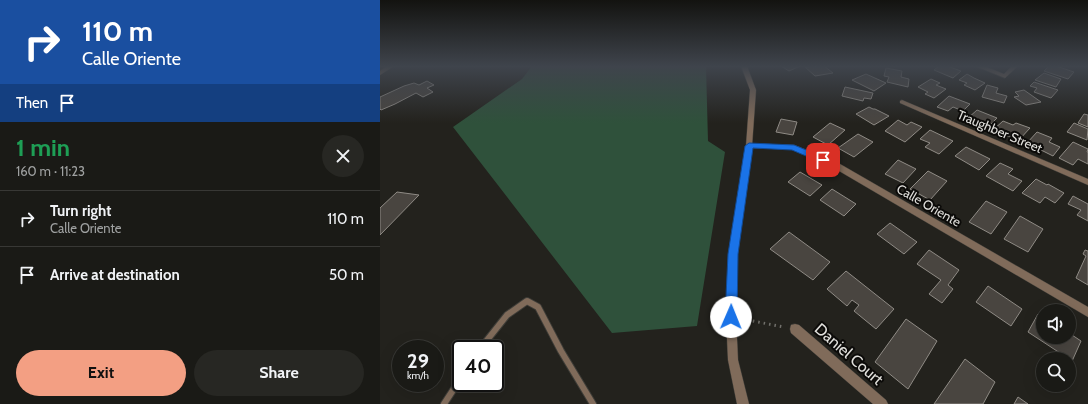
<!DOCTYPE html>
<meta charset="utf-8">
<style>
:root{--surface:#1a1a16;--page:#272723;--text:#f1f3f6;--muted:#9fa1a1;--line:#383835;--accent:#f39f83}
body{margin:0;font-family:Cabin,sans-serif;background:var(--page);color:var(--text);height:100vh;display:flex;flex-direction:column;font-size:15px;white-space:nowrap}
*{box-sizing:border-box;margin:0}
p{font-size:13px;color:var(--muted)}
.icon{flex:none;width:22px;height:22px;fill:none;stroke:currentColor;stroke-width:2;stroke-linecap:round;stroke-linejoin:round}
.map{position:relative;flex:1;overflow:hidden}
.details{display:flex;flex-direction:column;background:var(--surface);width:380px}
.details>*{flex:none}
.hud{background:#1a4fa0;color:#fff;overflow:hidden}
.fabs{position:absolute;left:656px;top:304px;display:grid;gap:8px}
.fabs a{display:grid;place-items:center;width:40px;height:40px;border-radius:50%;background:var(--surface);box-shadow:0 4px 16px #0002,0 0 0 1px var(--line);font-size:20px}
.speed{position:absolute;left:12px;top:340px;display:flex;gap:8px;font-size:20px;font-weight:700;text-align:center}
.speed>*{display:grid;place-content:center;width:52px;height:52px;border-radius:50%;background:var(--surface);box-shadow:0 4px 16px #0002,0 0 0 1px var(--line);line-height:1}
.speed small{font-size:10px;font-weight:400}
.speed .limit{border:2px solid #111;border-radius:6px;background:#fff;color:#111}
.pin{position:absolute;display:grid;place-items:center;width:34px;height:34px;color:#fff;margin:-17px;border-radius:8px;box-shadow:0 2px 6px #0006}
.me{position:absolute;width:44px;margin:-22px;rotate:1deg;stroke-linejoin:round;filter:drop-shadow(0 0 3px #0008)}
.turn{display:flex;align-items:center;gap:14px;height:84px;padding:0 16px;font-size:18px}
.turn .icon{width:52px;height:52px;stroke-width:2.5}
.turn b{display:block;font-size:28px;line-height:34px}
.then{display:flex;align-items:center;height:38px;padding:0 16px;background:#0003;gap:8px;font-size:15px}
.round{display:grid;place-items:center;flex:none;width:42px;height:42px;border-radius:21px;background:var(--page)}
.head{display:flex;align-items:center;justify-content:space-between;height:68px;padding:0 16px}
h1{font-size:24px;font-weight:700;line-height:30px;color:#1e9e55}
.action{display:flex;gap:8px;margin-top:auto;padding:8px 16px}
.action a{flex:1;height:46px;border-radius:24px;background:var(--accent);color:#111;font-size:16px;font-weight:700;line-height:46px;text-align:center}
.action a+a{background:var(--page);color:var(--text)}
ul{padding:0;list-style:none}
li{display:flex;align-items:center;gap:12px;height:56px;padding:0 16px;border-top:1px solid var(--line)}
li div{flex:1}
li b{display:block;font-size:15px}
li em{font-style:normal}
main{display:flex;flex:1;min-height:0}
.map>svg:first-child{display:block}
.green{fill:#2f513b}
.building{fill:#494540;stroke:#8f8b85}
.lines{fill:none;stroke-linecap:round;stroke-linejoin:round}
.service-casing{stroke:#3e3d38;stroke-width:8}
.minor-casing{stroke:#3e3d38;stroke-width:1}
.tertiary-casing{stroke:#3e3d38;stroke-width:1}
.path{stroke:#71706b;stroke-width:3;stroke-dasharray:1.5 4;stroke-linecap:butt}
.service{stroke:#806b5a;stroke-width:6}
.minor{fill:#806b5a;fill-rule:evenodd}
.tertiary{fill:#806b5a;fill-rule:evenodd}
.route{fill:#1a73e8;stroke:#114b97}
.labels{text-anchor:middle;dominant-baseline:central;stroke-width:4;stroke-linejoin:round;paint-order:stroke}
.street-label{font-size:13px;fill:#e2e1dd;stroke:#0c0b09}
.near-street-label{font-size:16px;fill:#e2e1dd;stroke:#0c0b09}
</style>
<main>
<section class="details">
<div class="hud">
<div class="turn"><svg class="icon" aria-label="right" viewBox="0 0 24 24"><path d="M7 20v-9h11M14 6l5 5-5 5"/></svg><div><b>110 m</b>Calle Oriente</div></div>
<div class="then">Then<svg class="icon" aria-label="arrive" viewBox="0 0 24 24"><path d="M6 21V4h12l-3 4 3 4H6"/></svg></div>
</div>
<div class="head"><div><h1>1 min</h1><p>160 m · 11:23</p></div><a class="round"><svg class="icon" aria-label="close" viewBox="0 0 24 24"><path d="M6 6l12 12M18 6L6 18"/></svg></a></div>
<ul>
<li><svg class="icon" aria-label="right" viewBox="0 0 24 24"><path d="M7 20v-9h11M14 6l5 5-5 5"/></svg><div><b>Turn right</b><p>Calle Oriente</p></div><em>110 m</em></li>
<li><svg class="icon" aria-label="arrive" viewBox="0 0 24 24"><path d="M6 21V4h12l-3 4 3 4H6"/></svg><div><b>Arrive at destination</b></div><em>50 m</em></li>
</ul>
<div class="action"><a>Exit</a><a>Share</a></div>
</section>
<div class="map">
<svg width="708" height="404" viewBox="0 0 708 404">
<rect width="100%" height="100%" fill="#23221d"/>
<path class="green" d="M152,66H326L328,141L345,152L317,326L232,333L73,127L142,79Z"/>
<path class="building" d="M401,66H420L409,71Z
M444,66L453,73L435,76L425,67Z
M559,66H567L581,71L573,78L554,70Z
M676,66L694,72L688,79L664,71L668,67L667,66Z
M506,68L522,71L521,77L529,79L528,87L507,82L509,77L504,76Z
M664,73L681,79L676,87L655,80Z
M486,74L506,83L494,91L472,80Z
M587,74L594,78L605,83L595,90L584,85L587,83L579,80Z
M551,79L560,83L556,85L566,89L554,98L545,94L548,92L538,87Z
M47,81L54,85L47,88L53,92L43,97L36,93L15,104L1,110L0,109V97L24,86L34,83L39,85Z
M654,82L678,90L671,98L654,92L657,88L650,86Z
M607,85L618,88L616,93L627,96L624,103L602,97Z
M465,87L493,93L491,99L484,98L483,101L462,96Z
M644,90L661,102L646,105L634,97L639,96L635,92Z
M569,96L590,104L583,111L573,107L568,111L557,107Z
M489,107L493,109H495L509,116L494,125L476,114Z
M597,110L617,118L607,128L587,119Z
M704,114L708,115V127L698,123Z
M401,119L417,122L413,135L396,132Z
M518,120L527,125L531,122L542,127L525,142L505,131Z
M623,121L633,125L636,123L650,128L639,140L633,137L632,138L613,130Z
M450,123L465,130L448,145L433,137Z
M694,123L708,129L707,140L687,132Z
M550,130L573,141L559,154L545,147L550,143L540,139Z
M657,132L672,138L669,142L680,147L673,156L647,143Z
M478,134L493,142L474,157L458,148Z
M693,142L708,149L707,152H708V164L698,159L693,165L679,158Z
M586,147L610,159L599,170L575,156Z
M518,160L536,169L523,183L505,174Z
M620,163L633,169L628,174L642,181L633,191L606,176Z
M548,171L567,181L550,200L530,189Z
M420,172L442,185L430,196L408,182Z
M656,179L667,185L668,184L684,193L675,203L665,197L660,203L642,193Z
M452,189L476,204L464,216L440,200Z
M17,192L39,195L0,235V208Z
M693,196L708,204V221L697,215L701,210L688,204Z
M606,201L627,212L611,234L589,222Z
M640,216L663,229L648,252L624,239Z
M510,223L537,242L524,254L497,234Z
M409,232L450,262L433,280L390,249Z
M549,250L579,270L568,285L573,289L562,303L549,294L561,280L537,264Z
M705,250L708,251V285L696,278L706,256L703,254Z
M466,271L514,309L496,329L474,311L479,305L472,300L467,306L447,289Z
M608,286L642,309L631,326L596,302Z
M658,314L663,316V337H689V333L701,341L689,368V359H677L680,353L648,332Z
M526,319L557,341L528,389L495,362Z
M585,359L615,382L603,404H554Z
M638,397L648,404H634Z"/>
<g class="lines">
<g class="service-casing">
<path id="service" d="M100,349L127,315L147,301L158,307L181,351L213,404
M64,404L81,378"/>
</g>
<g class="minor-casing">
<path id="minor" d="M7,66H14L0,75V71Z
M595,66H604L624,74L632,66H638L625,78Z
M522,100L708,179V185L520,103V101Z
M367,144L414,145L460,164L708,307V317L454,168L413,149L369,148L366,146Z
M415,324L419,325L506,400L508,404H493L411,333L410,329L411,325Z"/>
</g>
<g class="tertiary-casing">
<path id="tertiary" d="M361,66H367L376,90L372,146L357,254L356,317L358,360L369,404H357L348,360L346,317L349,254L366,146L370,90Z"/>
</g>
<path class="path" d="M362,319L404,327"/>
<use href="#service" class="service"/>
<use href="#minor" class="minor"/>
<use href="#tertiary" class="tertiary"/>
</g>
<linearGradient id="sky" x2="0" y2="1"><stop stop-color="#131310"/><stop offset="0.54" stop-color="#3f444c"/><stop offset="1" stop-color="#3f444c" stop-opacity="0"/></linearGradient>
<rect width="708" height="123" fill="url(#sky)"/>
<path class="route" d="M369,143L414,145L446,158L447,160L443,163L440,162L412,150L373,148L358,254L357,317L355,321L351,323L347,321L345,317L348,254L365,146Z"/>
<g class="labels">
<g class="street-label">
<text transform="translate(620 131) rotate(23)">Traughber Street</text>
<text transform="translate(549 205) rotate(30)">Calle Oriente</text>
</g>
<g class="near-street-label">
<text transform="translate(469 354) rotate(41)">Daniel Court</text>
</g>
</g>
</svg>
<div class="fabs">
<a><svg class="icon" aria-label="sound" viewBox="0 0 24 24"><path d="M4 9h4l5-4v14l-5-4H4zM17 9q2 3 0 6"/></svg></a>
<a><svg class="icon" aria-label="search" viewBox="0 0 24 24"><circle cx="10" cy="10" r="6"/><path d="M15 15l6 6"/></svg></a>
</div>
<div class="speed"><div>29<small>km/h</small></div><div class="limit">40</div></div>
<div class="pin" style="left:443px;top:160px;background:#d93025"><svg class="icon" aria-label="arrive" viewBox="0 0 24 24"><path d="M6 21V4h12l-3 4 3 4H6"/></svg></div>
<svg class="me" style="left:351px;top:317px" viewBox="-20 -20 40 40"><circle r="19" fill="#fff"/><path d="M0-13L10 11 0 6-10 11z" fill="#1a73e8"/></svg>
</div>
</main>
